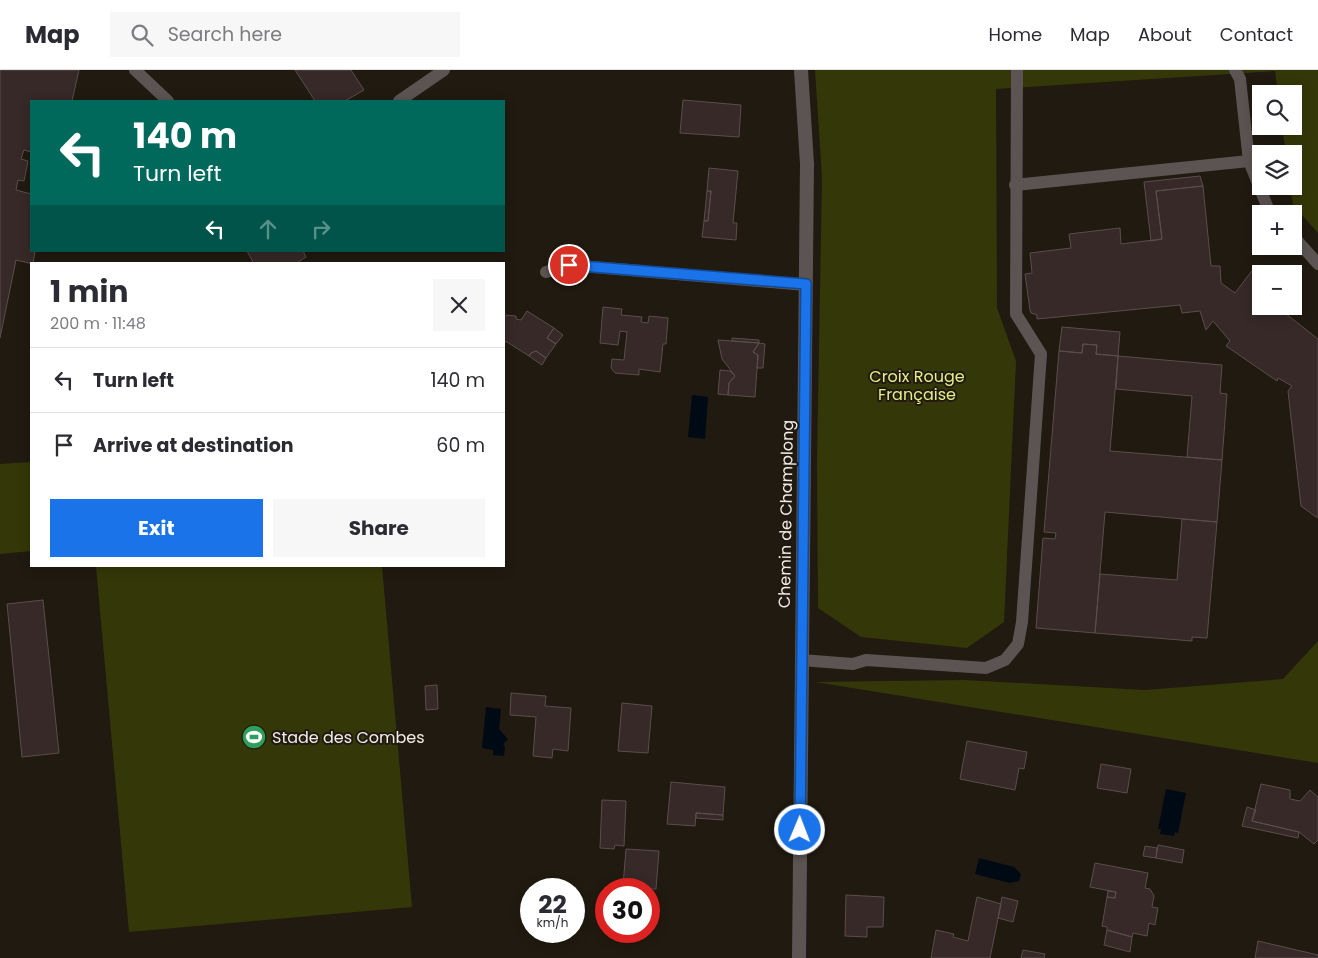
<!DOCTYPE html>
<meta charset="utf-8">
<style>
:root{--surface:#fff;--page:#f7f7f7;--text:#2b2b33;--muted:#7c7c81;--line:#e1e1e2;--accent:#1a73e8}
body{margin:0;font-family:Poppins,sans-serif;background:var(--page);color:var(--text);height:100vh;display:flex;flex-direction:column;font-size:19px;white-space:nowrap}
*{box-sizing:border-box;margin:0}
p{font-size:16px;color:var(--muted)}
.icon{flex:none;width:28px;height:28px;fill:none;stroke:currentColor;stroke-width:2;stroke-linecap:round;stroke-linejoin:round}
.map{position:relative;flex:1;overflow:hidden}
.sheet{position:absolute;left:30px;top:192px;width:475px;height:305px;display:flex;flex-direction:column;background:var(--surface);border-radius:0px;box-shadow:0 2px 12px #0003}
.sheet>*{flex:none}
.hud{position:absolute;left:30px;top:30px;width:475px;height:152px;border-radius:0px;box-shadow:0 2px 12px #0003;background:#00695c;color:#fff;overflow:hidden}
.tools{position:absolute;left:1252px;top:15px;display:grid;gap:10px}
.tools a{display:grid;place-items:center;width:50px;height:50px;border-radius:0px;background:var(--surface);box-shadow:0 2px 12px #0003;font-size:25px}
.speed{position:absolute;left:520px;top:808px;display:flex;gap:10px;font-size:25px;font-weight:700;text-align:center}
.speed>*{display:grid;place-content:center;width:65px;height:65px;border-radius:50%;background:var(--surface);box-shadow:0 2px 12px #0003;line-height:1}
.speed small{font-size:12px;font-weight:400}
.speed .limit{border:8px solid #d22;background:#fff;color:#111}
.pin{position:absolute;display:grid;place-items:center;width:42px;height:42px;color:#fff;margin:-21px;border:2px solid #fff;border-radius:50%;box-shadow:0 1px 5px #0007}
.me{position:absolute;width:55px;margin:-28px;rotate:1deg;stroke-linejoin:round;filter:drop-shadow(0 0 4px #0008)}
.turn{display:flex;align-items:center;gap:18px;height:105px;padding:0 20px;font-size:22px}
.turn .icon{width:65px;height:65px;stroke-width:2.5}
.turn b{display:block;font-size:35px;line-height:42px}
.lanes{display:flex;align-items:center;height:48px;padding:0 20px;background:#0003;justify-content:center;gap:25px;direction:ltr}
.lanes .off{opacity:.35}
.round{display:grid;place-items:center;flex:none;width:52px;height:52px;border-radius:0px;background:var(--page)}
.headline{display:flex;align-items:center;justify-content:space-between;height:85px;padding:0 20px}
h1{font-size:30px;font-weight:700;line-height:38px}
.action{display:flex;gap:10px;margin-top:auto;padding:10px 20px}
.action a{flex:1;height:58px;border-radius:0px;background:var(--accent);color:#fff;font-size:20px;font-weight:700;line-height:58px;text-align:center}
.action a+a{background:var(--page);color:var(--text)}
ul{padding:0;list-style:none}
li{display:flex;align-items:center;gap:15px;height:65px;padding:0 20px;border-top:1px solid var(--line)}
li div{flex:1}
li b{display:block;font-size:19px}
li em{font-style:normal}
header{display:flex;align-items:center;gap:30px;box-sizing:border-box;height:70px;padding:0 25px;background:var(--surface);border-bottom:1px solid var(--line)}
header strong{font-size:24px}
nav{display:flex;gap:28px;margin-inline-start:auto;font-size:18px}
.search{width:350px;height:45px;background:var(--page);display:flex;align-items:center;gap:12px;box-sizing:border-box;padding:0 18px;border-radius:0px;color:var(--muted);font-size:19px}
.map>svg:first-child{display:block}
.green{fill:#343808}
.water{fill:#000a14}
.building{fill:#362928;stroke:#5c4d4c}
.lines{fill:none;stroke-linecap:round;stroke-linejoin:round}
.service{stroke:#5b5453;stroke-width:12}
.minor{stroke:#5b5453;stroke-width:14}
.route-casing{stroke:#114b97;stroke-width:12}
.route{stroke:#1a73e8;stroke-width:9}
.labels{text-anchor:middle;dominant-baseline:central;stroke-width:4;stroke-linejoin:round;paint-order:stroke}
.park-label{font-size:16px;fill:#e3ee87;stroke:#201a10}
.street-label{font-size:16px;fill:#f1ede7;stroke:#201a10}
.poi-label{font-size:16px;fill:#f1ede7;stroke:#201a10;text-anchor:start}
</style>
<header>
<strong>Map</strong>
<div class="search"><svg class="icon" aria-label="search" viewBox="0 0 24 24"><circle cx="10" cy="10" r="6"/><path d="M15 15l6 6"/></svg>Search here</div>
<nav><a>Home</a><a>Map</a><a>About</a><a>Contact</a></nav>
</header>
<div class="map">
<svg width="1318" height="888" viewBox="0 0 1318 888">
<rect width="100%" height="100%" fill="#201a10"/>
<path class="green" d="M815,0H1318V163L1293,135L1290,116H1294V84H1286L1282,56H1294V24H1278L1275,1L996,19L997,238L1016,291L1004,552L967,578L861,567L818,538L817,391L822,107Z
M31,392V481L0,484V394Z
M96,496H382L412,837L129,862Z
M1318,571V693L815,612L964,610L1145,620L1283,609Z"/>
<path class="water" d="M692,325L708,327L705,369L688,367Z
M486,637L501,639L499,659L508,669L503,674L505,677L504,686L493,685V680L482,678Z
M1166,719L1186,723L1178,763L1175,762L1174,766L1160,764L1161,759H1158Z
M979,788L1014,797L1021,804L1019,811L1010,813L975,804Z"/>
<path class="building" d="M0,0H79L72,31H31V82L24,80L21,89L28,91L24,111L18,110L16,120L31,124V181H35L33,194L16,190L0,268Z
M295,0H351L364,20L345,31H315Z
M683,30L741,35L739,67L680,63Z
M709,98L738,101L733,153H737L736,170L702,167L704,151H708L711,121H707Z
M1200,106L1203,116L1156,121L1162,169L1151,171L1144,112Z
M1203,116L1211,196H1220L1221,213L1235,223L1254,198L1265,199L1271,204H1261V236H1276L1318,269V447H1316L1301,436L1288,321L1292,316L1278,308L1277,311L1226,276L1230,271L1213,251L1206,260L1200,241L1182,243L1180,235L1037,249V245L1031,243L1030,240L1025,204L1032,203L1030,183L1071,178L1069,164L1120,158L1121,174L1162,169L1156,121Z
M707,121H711L708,151H704Z
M247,181H303L306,187L295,194H254Z
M603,237L622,239L621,245L642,247L641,252L648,253L649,246L668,248L666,274H663L660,302L639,299V305L615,303L611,298L612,289L624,290L627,262L620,261L618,275L600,273Z
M527,241L554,258L547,268L556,274L546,288L536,281L531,283L529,286L507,272L504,271V245L516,246V249L521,250Z
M1062,257L1120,262L1118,286L1096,284L1097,275L1083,274L1082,283L1059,281Z
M554,258L563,265L556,274L547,268Z
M732,268L759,270V273L732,271Z
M718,270L759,273L753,282L758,285L755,327L728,325L729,313L735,306L722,289Z
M759,273L765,274L763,298H757L758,285L753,282Z
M1083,274L1097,275L1096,284L1118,286L1110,381L1222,390L1217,452L1105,442L1095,563L1036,558L1043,468L1055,469L1056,463L1044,462L1059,281L1082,283Z
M536,281L546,288L542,295L529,286L531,283Z
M1118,286L1222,295L1220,323L1227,324L1222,390L1187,387L1192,326L1116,319Z
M720,300L730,301L735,306L729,313L728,325L718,324Z
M1182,449L1217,452L1207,568L1192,567V571L1095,563L1100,504L1177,510Z
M43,530L59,683L22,687L7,534Z
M437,615L438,639L426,640L425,616Z
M511,623L546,626L545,636L571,638L568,681L553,679L552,688L533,686L536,647L510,645Z
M622,633L652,636L648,683L618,681Z
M967,671L1027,682L1024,699L1019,698L1015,720L960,709Z
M1101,694L1131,699L1127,723L1097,718Z
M671,712L725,717L723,745L696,743L695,756L667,754Z
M1261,714L1290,720V729L1300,731L1310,720L1318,727V770L1314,774L1299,762L1252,751Z
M602,730L626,731L624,776L615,775L614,779L600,778Z
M1247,737L1256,740L1252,751L1299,762L1298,768L1242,756Z
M696,743L723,745V750L696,748Z
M1158,775L1184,780L1182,793L1156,788Z
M1145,776L1157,778L1156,788L1143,786Z
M626,779L659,781L656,819H652L650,834H649V819H624L623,816Z
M1095,793L1148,803L1145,818L1150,819L1154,826L1152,837L1158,838L1155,855L1149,853L1147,866L1133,863L1132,867L1107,860V857L1102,856L1107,827L1115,828L1116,822L1090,817Z
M1108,821L1116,822L1115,828L1107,827Z
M846,825L884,827L883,857H867V867L845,866Z
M977,827L1001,834L990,888H931L936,860L954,864L953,867L968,871Z
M1002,827L1018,831L1013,852L998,848Z
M1107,860L1132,867L1130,882L1104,875Z
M1258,871L1318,885V888H1255Z
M1023,880L1045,884L1044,888H1021Z"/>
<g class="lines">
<path class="service" d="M135,0L168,31
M1235,0L1240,9L1249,91L1269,141L1272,144
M399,31L444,0
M1015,115L1249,91
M1294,167L1318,194
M546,202L569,195L806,215
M801,590L853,594L866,590L986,598L1005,590L1018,574L1022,552L1041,284L1016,244L1017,0"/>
<path class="minor" d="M799,888L807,94L801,0"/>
</g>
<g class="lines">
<g class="route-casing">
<path id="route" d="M569,195L806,214L800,760"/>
</g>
<use href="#route" class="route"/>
</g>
<defs>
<g id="stadium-disc" transform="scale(1.25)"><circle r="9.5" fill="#2e9e5b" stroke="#201a10"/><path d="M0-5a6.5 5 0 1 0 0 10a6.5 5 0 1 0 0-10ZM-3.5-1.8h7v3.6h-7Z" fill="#fff"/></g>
</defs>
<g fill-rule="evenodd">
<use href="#stadium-disc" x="254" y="667"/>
</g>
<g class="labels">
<g class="park-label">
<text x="917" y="306">Croix Rouge<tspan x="917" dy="18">Française</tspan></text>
</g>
<g class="street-label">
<text transform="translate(786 444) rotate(-89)">Chemin de Champlong</text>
</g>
<g class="poi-label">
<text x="272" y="667">Stade des Combes</text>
</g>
</g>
</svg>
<div class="tools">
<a><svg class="icon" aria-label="search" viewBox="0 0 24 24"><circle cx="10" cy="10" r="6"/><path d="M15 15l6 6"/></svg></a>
<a><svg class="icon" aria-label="layers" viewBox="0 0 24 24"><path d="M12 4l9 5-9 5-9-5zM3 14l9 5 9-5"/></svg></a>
<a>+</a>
<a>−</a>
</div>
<div class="speed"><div>22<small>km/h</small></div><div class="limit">30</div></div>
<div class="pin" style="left:569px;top:195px;background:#d93025"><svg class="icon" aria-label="arrive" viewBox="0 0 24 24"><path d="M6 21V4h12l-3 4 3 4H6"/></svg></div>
<svg class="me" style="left:800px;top:760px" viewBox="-20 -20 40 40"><circle r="17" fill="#1a73e8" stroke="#fff" stroke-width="3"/><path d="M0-11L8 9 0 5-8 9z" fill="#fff"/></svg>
<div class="hud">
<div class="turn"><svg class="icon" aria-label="left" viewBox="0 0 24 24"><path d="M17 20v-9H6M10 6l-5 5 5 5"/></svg><div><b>140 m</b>Turn left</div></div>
<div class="lanes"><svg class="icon" aria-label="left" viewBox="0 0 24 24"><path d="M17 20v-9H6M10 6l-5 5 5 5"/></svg><svg class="icon off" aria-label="ahead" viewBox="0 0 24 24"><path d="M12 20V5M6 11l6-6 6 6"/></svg><svg class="icon off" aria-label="right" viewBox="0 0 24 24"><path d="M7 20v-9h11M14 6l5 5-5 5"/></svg></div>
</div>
<section class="sheet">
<div class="headline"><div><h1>1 min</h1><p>200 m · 11:48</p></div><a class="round"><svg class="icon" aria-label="close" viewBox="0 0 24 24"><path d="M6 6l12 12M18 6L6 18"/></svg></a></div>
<ul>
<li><svg class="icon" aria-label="left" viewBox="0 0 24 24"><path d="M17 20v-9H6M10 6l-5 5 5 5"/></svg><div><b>Turn left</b></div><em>140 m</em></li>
<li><svg class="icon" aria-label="arrive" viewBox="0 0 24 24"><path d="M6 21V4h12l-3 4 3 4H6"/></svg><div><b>Arrive at destination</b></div><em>60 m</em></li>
</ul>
<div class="action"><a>Exit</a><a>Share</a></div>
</section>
</div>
